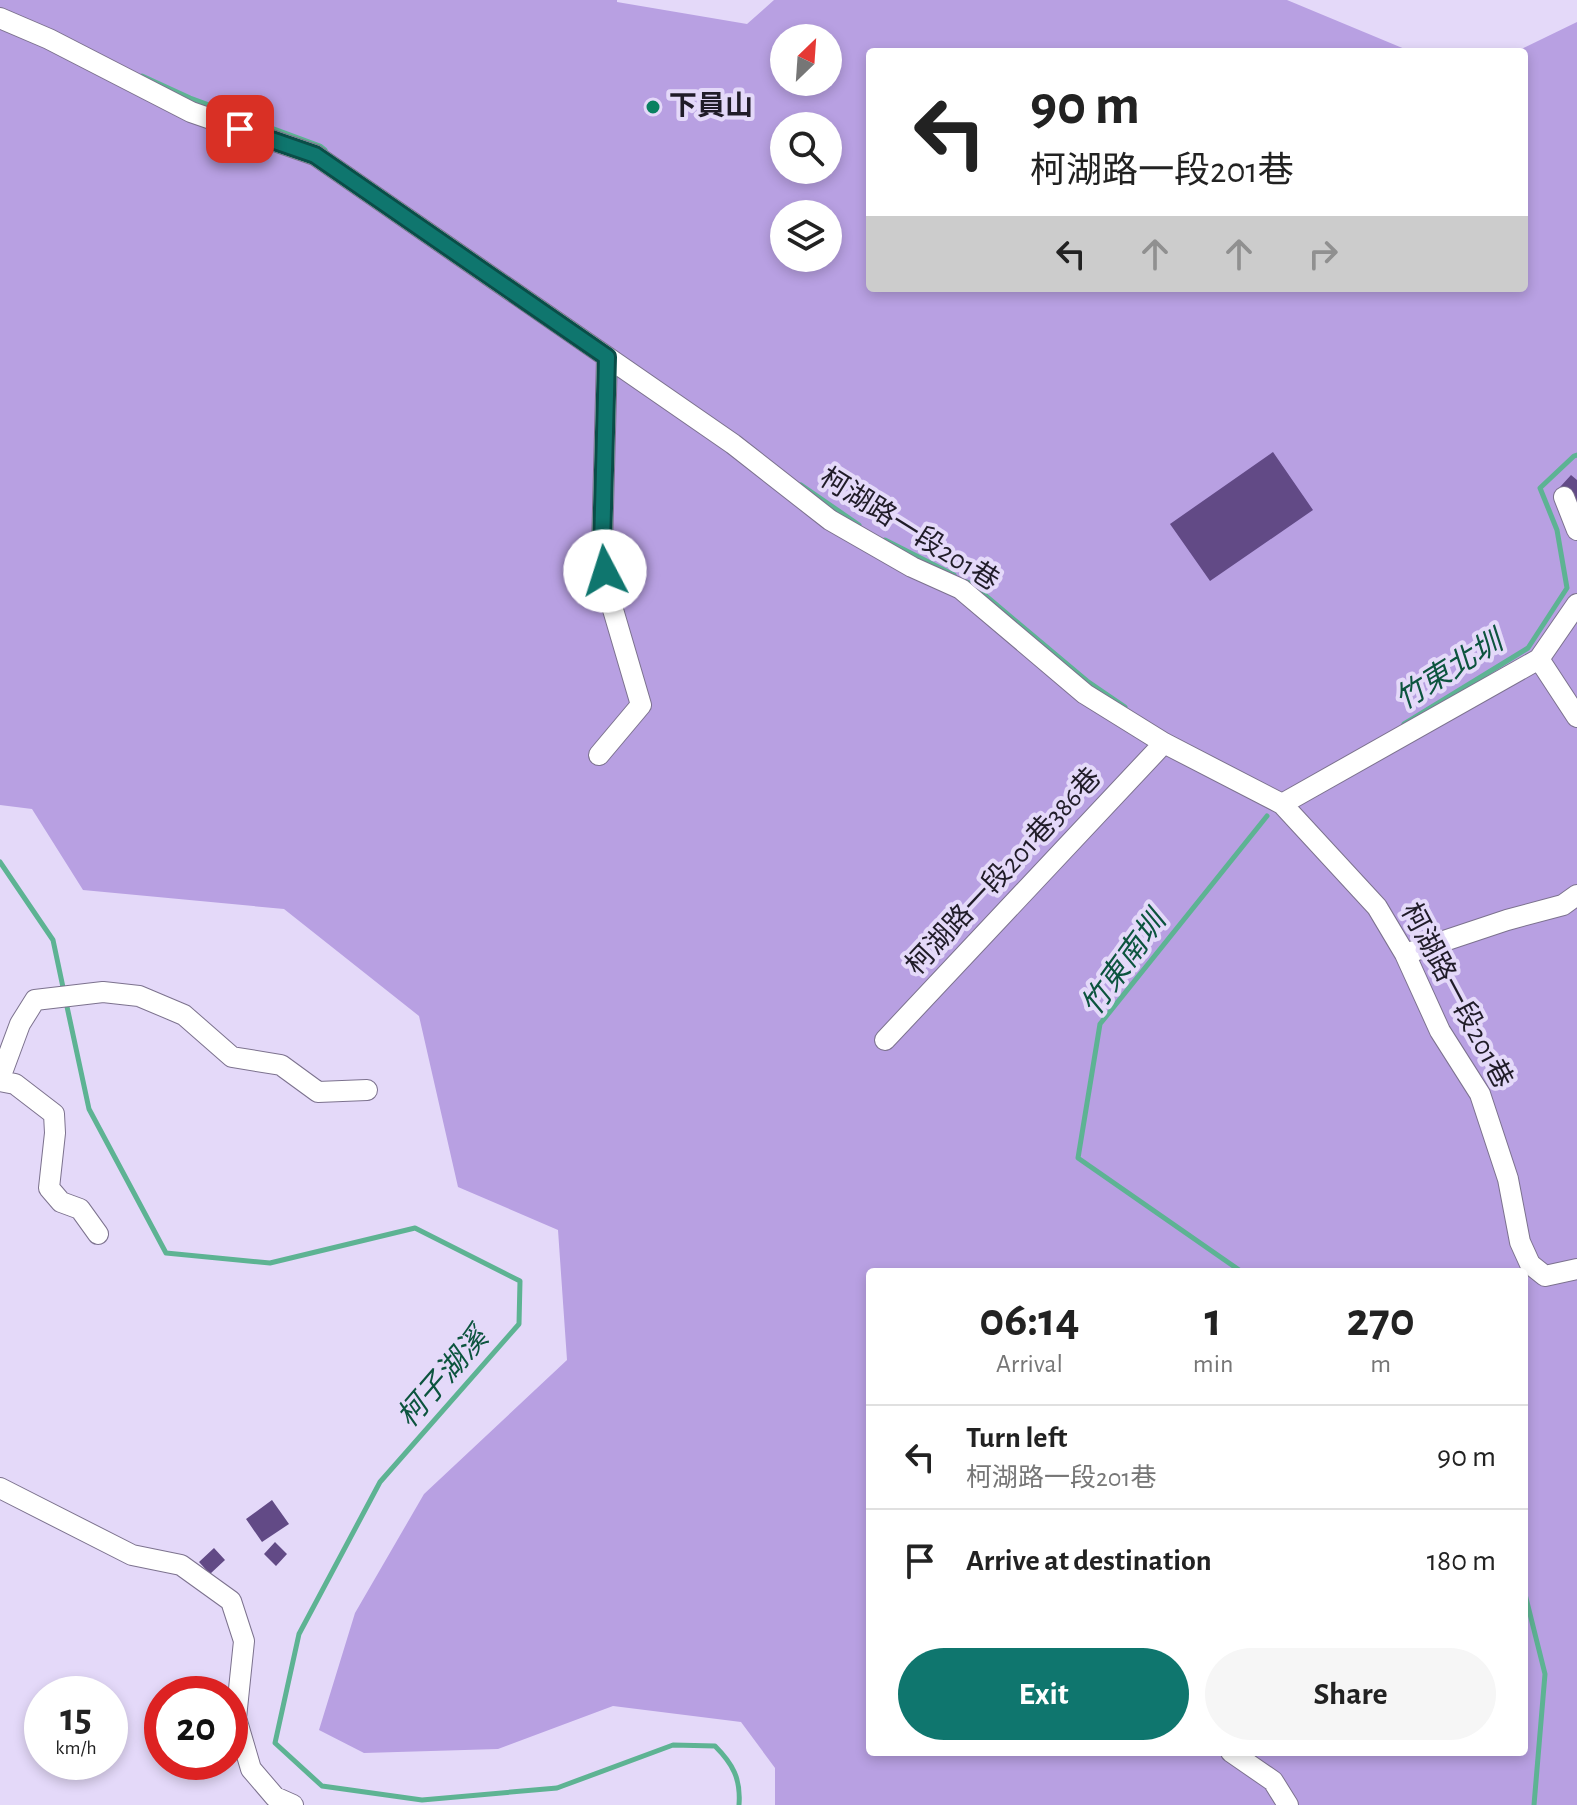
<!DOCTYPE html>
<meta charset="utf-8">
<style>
:root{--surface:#fff;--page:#f6f6f6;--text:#222;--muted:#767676;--line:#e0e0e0;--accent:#0f766e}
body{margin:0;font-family:"Alegreya Sans","Noto Sans TC",sans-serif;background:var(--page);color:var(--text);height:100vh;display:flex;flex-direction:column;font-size:30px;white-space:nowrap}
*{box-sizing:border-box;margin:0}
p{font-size:26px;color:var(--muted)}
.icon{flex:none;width:44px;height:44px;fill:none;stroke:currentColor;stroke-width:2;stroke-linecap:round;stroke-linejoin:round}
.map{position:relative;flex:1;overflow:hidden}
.panel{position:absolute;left:866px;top:1268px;width:662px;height:488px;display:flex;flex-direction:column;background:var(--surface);border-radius:8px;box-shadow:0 4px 12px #0003}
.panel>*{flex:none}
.top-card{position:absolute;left:866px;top:48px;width:662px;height:244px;border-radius:8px;box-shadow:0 4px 12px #0003;background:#fff;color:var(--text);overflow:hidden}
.needle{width:52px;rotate:25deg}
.controls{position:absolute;left:770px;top:24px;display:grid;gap:16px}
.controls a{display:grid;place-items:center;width:72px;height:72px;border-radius:50%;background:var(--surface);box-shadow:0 4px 12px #0003;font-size:40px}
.speed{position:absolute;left:24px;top:1676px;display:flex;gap:16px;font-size:40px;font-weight:700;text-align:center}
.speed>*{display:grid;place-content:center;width:104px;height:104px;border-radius:50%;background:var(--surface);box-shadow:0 4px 12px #0003;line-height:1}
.speed small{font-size:20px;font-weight:400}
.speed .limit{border:12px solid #d22;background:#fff;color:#111}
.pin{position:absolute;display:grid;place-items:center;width:68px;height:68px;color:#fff;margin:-34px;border-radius:16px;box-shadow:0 4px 12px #0006}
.me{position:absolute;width:88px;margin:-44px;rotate:355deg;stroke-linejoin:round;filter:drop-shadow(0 0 6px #0008)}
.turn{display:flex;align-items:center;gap:28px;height:168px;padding:0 32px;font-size:36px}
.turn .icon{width:104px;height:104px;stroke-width:2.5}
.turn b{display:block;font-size:56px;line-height:68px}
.lanes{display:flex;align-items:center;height:76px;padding:0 32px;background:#0003;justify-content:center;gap:40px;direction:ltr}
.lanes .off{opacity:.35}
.eta{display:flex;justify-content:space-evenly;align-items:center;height:136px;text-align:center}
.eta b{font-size:48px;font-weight:600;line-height:56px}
.cta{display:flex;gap:16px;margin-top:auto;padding:16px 32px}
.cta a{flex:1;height:92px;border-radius:48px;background:var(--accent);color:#fff;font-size:32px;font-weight:600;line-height:92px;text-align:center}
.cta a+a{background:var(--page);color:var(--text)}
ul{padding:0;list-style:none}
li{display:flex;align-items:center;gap:24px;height:104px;padding:0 32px;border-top:2px solid var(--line)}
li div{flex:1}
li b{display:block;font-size:30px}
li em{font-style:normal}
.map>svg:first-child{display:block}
.forest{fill:#b8a0e2;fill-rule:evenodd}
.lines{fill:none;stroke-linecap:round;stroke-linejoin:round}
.stream{stroke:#5db393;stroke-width:5}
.building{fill:#624a86}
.minor-casing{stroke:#7c728e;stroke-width:22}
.minor{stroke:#fff;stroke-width:20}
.route-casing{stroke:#0a4d48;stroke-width:20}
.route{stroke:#0f766e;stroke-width:14}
.poi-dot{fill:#098161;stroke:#e4d9f9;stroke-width:3}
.labels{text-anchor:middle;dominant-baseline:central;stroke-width:8;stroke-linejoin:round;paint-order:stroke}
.poi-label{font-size:28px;font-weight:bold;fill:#201c28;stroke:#e4d9f9;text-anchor:start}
.street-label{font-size:28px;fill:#201c28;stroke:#e4d9f9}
.water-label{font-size:30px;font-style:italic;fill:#0c543e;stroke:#e4d9f9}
</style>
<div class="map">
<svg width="1577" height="1805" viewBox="0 0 1577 1805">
<rect width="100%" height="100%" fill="#e4d9f9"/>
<path class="forest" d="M0,0H617V2L747,24L774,0H1287L1412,52H870V288H1524V52H1515L1577,22V1805H775V1768L741,1722L613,1706L498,1749L364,1753L319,1730L355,1613L424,1494L567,1360L558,1230L458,1187L419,1016L284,909L83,890L32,809L0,805ZM784,38H828V82H784ZM784,126H828V170H784ZM784,214H828V258H784ZM870,1272H1524V1752H870Z"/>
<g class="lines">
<path class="stream" d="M142,76L190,98L320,146L325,150
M801,485L859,525
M885,540L954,575
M967,582L973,585L1087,681L1125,707
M1404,724L1528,648L1567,588L1557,530L1540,488L1574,456L1577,455
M0,862L53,940L64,992
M66,1002L89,1109L166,1253L270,1263L415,1228L520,1281L519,1324L380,1482L299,1634L275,1743L322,1786L422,1800L557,1788L673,1745L715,1746C733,1764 741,1779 739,1805
M1242,1272L1078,1158L1100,1024L1267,816
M1524,1590L1545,1674L1534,1805"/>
</g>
<path class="building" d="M1273,452L1313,510L1210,581L1170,524Z
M1571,475L1577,480V503L1560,487Z
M272,1500L289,1524L262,1542L246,1519Z
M275,1542L287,1554L276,1566L264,1554Z
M214,1548L225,1560L210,1574L199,1562Z"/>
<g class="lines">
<g class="minor-casing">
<path id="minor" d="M0,18L49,39L191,112L315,155L733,444L830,520L912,567L961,589L1085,694L1164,743L1282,804L1377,907L1405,954L1440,1031L1480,1094L1508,1179L1520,1242L1530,1264L1545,1276L1577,1269
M1564,497L1577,530
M1539,659L1577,717
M599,755L641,705L609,596L602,546L607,357
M1282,804L1539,659L1577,604
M1405,954L1507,920L1563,905L1577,895
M885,1040L1164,743
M0,1078L20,1024L35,1000L103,992L139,996L184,1015L232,1057L281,1065L318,1092L367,1090
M0,1081L15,1084L54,1114L55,1133L49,1188L61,1202L80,1209L98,1234
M0,1488L132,1555L181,1565L231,1601L244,1641L236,1718L251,1769L275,1797L293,1805
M1231,1752L1273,1781L1288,1805"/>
</g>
<use href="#minor" class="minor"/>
</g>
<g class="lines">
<g class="route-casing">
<path id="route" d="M240,129L315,155L607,357L602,546L605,571"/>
</g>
<use href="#route" class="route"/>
</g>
<circle class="poi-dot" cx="653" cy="107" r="8"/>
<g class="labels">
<g class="poi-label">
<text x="669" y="107">下員山</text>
</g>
<g class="street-label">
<text transform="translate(909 530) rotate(32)">柯湖路一段201巷</text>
<text transform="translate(1004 872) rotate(-47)">柯湖路一段201巷386巷</text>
<text transform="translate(1456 996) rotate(62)">柯湖路一段201巷</text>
</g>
<g class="water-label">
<text transform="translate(1449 671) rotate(-32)">竹東北圳</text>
<text transform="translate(1124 964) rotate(-54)">竹東南圳</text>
<text transform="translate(443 1378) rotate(-49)">柯子湖溪</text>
</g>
</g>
</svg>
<div class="controls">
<a><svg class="needle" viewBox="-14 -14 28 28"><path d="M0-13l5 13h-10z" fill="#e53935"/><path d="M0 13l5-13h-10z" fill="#767676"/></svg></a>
<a><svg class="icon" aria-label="search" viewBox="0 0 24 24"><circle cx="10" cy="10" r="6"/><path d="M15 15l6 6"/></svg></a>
<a><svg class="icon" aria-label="layers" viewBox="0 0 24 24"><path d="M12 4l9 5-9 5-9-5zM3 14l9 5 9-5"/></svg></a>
</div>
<div class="speed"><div>15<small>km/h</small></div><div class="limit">20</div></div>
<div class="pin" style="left:240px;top:129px;background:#d93025"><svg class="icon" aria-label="arrive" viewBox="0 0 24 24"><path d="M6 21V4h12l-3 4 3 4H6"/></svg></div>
<svg class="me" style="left:605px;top:571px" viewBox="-20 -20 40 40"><circle r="19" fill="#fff"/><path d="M0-13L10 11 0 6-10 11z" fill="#0f766e"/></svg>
<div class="top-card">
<div class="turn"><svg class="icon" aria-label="left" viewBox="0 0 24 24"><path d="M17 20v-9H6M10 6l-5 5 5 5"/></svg><div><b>90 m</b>柯湖路一段201巷</div></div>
<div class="lanes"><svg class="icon" aria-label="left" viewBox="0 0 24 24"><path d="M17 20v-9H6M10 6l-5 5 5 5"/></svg><svg class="icon off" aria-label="ahead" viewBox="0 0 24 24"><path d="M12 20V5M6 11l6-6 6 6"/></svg><svg class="icon off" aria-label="ahead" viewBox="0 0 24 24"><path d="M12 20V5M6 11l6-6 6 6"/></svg><svg class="icon off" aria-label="right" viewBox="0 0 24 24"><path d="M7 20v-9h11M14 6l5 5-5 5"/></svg></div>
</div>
<section class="panel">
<div class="eta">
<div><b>06:14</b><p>Arrival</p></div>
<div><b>1</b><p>min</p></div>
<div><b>270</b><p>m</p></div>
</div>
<ul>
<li><svg class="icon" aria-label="left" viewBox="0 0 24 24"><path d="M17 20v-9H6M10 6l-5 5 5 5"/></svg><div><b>Turn left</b><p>柯湖路一段201巷</p></div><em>90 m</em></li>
<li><svg class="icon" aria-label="arrive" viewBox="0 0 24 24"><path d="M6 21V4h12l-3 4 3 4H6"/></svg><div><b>Arrive at destination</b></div><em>180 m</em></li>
</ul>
<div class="cta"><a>Exit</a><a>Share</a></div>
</section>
</div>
